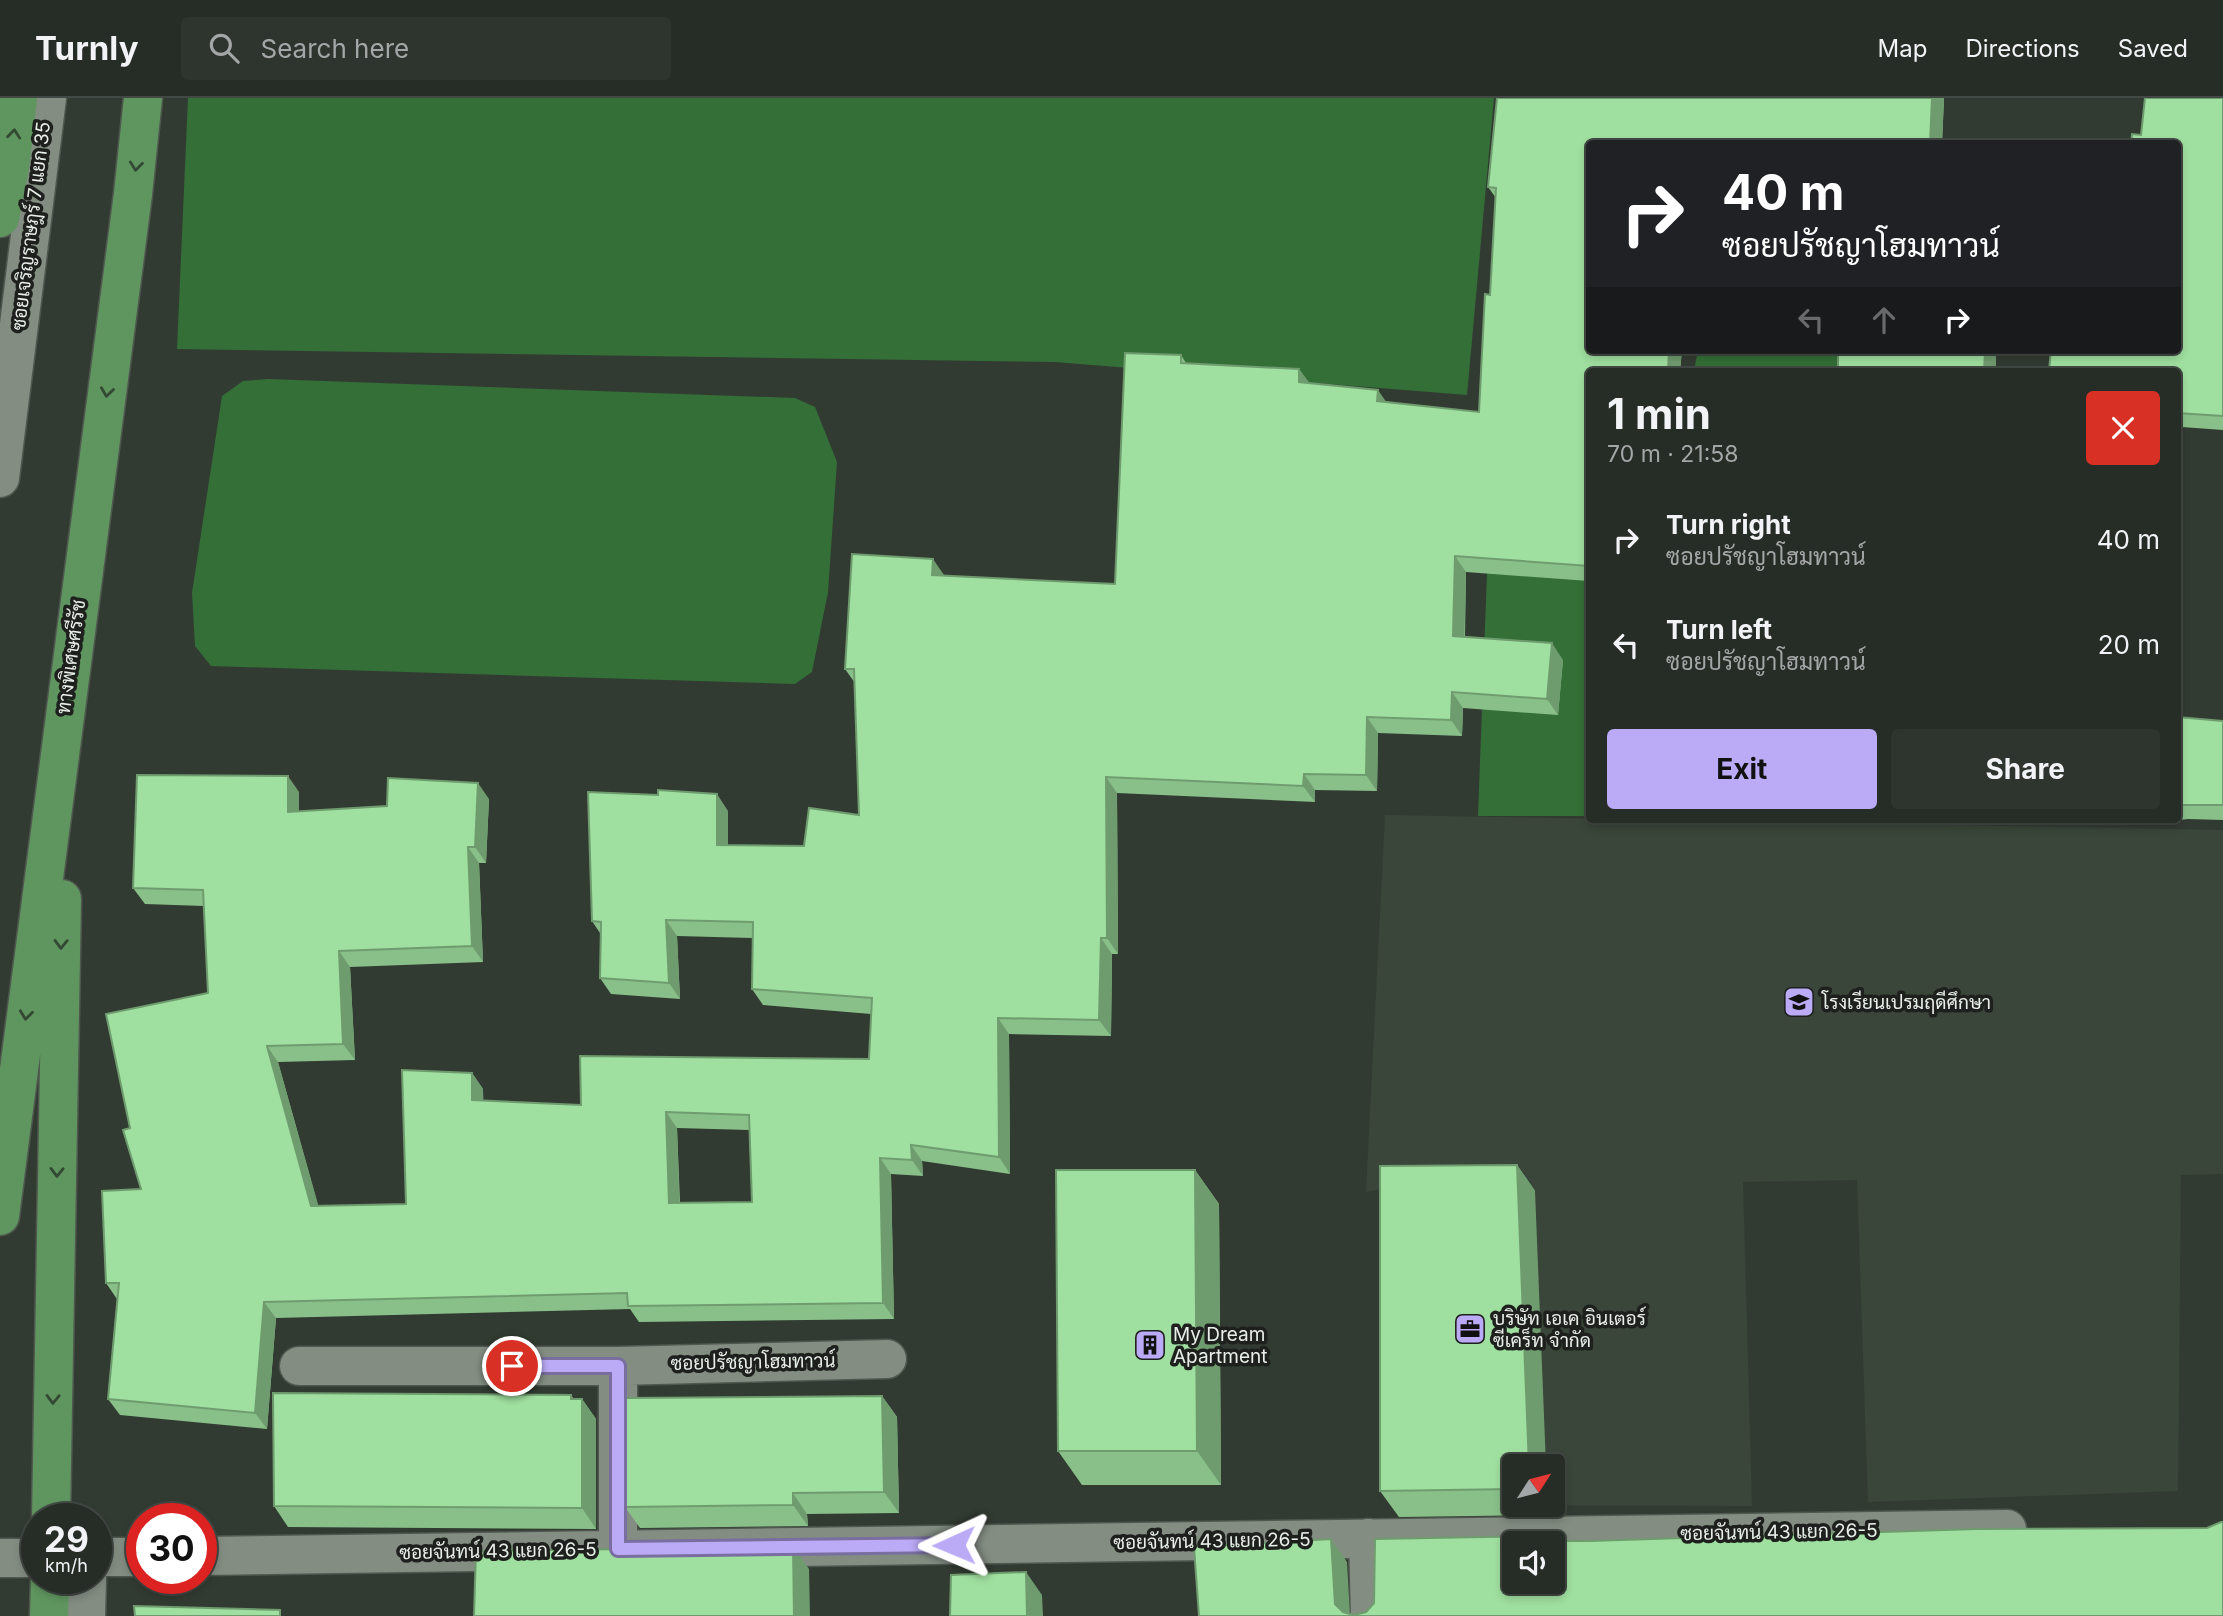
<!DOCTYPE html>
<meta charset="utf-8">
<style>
:root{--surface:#262c26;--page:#2e342e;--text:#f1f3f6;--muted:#a4a7a7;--line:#424843;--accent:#bbaaf6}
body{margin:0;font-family:Inter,Sarabun,sans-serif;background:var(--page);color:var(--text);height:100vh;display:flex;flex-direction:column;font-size:26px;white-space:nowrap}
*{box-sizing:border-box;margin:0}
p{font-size:23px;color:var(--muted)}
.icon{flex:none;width:38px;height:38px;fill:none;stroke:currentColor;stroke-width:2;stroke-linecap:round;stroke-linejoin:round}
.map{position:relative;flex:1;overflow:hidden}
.panel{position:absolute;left:1586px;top:270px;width:595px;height:455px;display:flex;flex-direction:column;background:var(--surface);border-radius:7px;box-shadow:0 4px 10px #0003,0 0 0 2px var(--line)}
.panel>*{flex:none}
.top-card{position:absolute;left:1586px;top:42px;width:595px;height:214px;border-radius:7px;box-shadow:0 4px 10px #0003,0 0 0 2px var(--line);background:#202124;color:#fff;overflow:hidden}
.needle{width:46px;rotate:54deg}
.fabs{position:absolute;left:1502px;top:1356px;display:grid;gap:14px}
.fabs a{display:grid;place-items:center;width:63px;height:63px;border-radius:7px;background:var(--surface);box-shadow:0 4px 10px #0003,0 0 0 2px var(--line);font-size:35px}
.speed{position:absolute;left:21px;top:1405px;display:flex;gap:14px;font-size:35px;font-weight:700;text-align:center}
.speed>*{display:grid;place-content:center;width:91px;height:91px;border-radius:50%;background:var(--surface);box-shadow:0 4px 10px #0003,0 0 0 2px var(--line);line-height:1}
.speed small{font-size:18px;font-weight:400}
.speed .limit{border:10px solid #d22;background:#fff;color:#111}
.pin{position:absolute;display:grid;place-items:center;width:60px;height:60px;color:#fff;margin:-30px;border:4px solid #fff;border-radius:50%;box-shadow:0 2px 7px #0007}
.me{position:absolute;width:77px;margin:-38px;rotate:269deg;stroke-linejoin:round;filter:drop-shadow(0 0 5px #0008)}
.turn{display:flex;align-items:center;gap:24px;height:147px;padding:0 21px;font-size:32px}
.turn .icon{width:91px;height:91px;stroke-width:2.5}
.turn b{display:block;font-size:49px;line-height:60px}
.lanes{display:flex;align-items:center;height:66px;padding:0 21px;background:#0003;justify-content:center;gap:35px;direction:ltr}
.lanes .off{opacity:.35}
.round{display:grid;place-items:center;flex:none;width:74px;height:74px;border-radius:7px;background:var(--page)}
.head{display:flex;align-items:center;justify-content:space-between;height:119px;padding:0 21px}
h1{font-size:42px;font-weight:700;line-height:52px}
.button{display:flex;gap:14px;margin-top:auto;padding:14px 21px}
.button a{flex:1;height:80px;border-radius:7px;background:var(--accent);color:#111;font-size:28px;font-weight:700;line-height:80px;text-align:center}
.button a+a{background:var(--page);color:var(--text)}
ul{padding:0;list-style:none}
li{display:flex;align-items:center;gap:21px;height:105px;padding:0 21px}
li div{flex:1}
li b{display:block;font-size:26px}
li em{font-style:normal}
header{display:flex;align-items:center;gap:42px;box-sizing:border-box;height:98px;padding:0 35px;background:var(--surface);border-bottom:2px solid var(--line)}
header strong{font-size:33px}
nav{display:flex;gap:38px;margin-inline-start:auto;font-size:24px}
.search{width:490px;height:63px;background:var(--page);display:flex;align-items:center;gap:18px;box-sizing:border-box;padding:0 24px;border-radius:7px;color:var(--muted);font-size:26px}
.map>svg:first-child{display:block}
.built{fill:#3a463a;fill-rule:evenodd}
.green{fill:#346f37}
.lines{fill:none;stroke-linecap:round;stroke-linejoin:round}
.minor-casing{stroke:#4f574f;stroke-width:41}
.motorway-casing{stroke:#4f574f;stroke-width:41}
.minor{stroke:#838d82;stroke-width:38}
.motorway{stroke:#5f965f;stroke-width:38}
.wall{fill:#89c089;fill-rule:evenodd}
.shaded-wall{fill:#6f9c6f}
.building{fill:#9fdf9f;stroke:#6f9c6f;stroke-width:2;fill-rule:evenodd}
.oneway{stroke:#344933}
.route-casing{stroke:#7a6ea0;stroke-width:18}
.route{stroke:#bbaaf6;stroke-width:12}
.labels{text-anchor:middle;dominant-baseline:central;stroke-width:7;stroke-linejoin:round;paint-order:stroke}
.street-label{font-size:19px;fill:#e7ede7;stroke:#1d201c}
.poi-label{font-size:19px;fill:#e7ede7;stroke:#1d201c;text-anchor:start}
</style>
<header>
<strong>Turnly</strong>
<div class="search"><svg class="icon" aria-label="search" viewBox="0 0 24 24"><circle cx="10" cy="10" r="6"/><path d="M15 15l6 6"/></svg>Search here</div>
<nav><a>Map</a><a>Directions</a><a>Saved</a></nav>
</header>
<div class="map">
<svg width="2223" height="1518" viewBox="0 0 2223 1518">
<rect width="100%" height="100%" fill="#323b32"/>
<path class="built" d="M1385,717L2223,732V1076L2181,1077L2178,1393L1868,1404L1857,1082L1743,1084L1752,1408L1392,1407L1393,1089L1366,1094ZM1514,1368H1552V1407H1514Z"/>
<path class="green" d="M188,0H1494L1467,297L1055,264L177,251Z
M1698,252H1774L1844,258V273H1694Z
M268,281L795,300L815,309L837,364L828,494L812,574L795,586L211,568L195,548L192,495L222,298L243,283Z
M1589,448V718H1478L1487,475L1585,473Z"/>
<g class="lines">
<g class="minor-casing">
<path id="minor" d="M0,380L47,0
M299,1268H618L887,1261
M1368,1440L1370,1518
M618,1451V1268
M201,1458L2007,1431
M96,1459H142
M0,1460H37
M86,1518L87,1480"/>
</g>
<g class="motorway-casing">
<path id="motorway" d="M0,120L10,70L18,0
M0,1118L133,96L143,0
M51,1421L62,801
M49,1518L50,1480"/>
</g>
<use href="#minor" class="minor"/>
<use href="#motorway" class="motorway"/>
</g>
<path class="wall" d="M1497,0H1944L1942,46H1589L1682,252L1680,273H1589V483L1466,474L1465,539L1563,562L1558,617L1463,610L1462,638L1378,635L1377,693L1315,692V704L1117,695L1118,856H1112L1111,938L1009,936L1010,1076L922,1063L923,1078L891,1076L894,1221L639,1224L630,1211L276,1220L267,1331L120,1317L108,1301L117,1201L106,1185L141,1091L130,1030L208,895L204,808L145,806L133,790L299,694V714L489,701L486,765H479L483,864L350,869L355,962L278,964L318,1108L406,1106L472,975L483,991V1003L581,1007L869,961L871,916L763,907L752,891V840L677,838L680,901L611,896L600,880V835L592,823L728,713V747L804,748L859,717L855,585L845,571L944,477V478L1115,486L1181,257L1186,265L1299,271L1309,285L1387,304L1479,314L1490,197L1496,100L1488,89ZM677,1030L749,1032L752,1104L680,1105Z
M2223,0V332L2182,329V341H2177V252L2141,37Z
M2177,619L2223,623V722L2188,721L2136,727L2132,721H2177Z
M1517,1067L1535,1093L1514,1368V1407H1548V1417L1399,1419L1380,1393Z
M1195,1072L1219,1106L1221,1387H1082L1058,1353Z
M882,1298L897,1319L899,1415L807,1416L808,1428L640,1430L625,1409Z
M574,1301H582L596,1321V1431L288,1429L274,1408Z"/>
<path class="shaded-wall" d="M1932,0H1944L1942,46H1930Z
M1669,252H1682L1680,273H1668Z
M1985,252H1996V273H1984Z
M1299,271L1311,287L1299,284Z
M1378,292L1389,308L1377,303Z
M2177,322L2182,329V341L2177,335Z
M1455,458L1466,474L1464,554L1453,538Z
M933,461L944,477L943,493L932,477Z
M1552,545L1563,562L1558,617L1547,601Z
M1452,594L1463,610L1462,638L1451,622Z
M1367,619L1378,635L1377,693L1366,677Z
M1304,676L1315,692V704L1303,688Z
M288,678L299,694V730L288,714Z
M1106,679L1117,695L1118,856L1107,840Z
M478,685L489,701L486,765L475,749Z
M717,696L728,713V763L717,747Z
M468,749L479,765L483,864L472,848Z
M666,822L677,838L680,901L669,885Z
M1101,840L1112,856L1111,938L1099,922Z
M339,853L350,869L355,962L343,946Z
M998,920L1009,936L1010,1076L999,1059Z
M267,948L278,964L323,1124L311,1108Z
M472,975L483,991L484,1018L472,1002Z
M666,1014L677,1030L680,1121L669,1105Z
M911,1047L922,1063L923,1078L912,1062Z
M880,1060L891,1076L894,1221L883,1205Z
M1517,1067L1535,1093L1546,1368H1529Z
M1195,1072L1219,1106L1221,1387L1197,1353Z
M264,1204L276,1220L267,1331L255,1315Z
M571,1297L582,1311V1301L596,1321V1431L582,1410Z
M882,1298L897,1319L899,1415L884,1394Z
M793,1395L807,1416L808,1428L793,1407Z
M1541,1407H1548V1417Z
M1331,1441L1347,1464L1350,1518H1344L1335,1506Z
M793,1449L809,1471L810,1518H794Z
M1026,1474L1042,1497L1043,1518H1027Z"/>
<path class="building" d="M1497,0H1932L1930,46H1589V252H1669L1668,273H1639L1607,271V273H1589V468L1455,458L1453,538L1552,545L1547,601L1452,594L1451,622L1367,619L1366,677L1304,676L1303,688L1106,679L1107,840H1101L1099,922L998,920L999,1059L911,1047L912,1062L880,1060L883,1205L628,1208L627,1195L264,1204L255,1315L108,1301L119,1185H106L102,1093L141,1091L123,1032L130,1030L106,916L208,895L203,792L133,790L137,677L288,678V714L387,708L388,680L478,685L475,749H468L472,848L339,853L343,946L267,948L311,1108L406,1106L402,972L472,975V1002L581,1007L580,958L869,961L872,900L752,891L753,824L666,822L669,885L600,880L601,824L592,823L588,694L658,697V692L717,696V747L804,748L809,710L859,717L854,571H845L852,456L933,461L932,477L1115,486L1125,255L1181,257V265L1299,271V284L1378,292L1377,303L1479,314L1485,196L1490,197L1496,90L1488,89ZM666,1014L749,1017L752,1104L669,1105Z
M2145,0H2223V318L2177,315V273H2049L2051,252H2177V46H2131L2132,36L2141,37Z
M1838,252H1985L1984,273H1838Z
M2177,619L2223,623V707H2177Z
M1517,1067L1529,1368H1514V1391L1380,1393V1068Z
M1056,1072H1195L1197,1353H1058Z
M273,1295L571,1297V1301H582V1410L274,1408Z
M882,1298L884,1394L793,1395V1407L625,1409V1300Z
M2221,1424H2223V1518H1199L1194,1449L1331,1441L1335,1506L1343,1514L1354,1517L1366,1514L1374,1505L1375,1441L1534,1438L1535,1443H1589L1977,1431L2207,1430ZM1514,1446H1552V1484H1514Z
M793,1449L794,1518H474L476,1453Z
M1026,1474L1027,1518H950L951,1477Z
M134,1508L280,1512V1518H135Z"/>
<defs><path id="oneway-chevron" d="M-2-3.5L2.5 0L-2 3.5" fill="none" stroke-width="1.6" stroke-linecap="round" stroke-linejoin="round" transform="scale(1.75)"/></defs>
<g class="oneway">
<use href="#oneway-chevron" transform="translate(14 36) rotate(-84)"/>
<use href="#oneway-chevron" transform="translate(136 68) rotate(96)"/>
<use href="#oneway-chevron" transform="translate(107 294) rotate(98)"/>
<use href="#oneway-chevron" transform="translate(61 846) rotate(91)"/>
<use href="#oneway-chevron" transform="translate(26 917) rotate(97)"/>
<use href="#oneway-chevron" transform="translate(57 1074) rotate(91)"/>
<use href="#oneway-chevron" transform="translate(53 1301) rotate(91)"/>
</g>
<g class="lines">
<g class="route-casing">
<path id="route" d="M512,1268H618V1451L954,1447"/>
</g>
<use href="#route" class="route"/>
</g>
<defs>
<g id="school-square" transform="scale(1.575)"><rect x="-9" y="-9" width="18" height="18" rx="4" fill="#bbaaf6" stroke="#1d201c"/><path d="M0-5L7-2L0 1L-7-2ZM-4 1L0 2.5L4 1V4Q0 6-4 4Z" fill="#111"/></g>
<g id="office-square" transform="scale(1.575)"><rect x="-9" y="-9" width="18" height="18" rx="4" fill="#bbaaf6" stroke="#1d201c"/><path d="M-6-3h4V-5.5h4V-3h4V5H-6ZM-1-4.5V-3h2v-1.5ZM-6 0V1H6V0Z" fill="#111"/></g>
<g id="building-square" transform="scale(1.575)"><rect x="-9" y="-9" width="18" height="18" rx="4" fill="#bbaaf6" stroke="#1d201c"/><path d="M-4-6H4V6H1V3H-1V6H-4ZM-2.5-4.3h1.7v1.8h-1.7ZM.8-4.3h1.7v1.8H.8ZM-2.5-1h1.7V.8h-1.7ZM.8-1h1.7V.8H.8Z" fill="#111"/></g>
</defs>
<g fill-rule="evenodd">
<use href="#school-square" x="1799" y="904"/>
<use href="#office-square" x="1470" y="1231"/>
<use href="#building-square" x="1150" y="1247"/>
</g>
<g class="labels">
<g class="street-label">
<text transform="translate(31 128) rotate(-83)">ซอยเจริญราษฎร์ 7 แยก 35</text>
<text transform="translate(71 559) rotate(-82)">ทางพิเศษศรีรัช</text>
<text transform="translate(753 1264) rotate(-1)">ซอยปรัชญาโฮมทาวน์</text>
<text transform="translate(1779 1434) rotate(-1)">ซอยจันทน์ 43 แยก 26-5</text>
<text transform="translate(1212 1443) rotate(-1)">ซอยจันทน์ 43 แยก 26-5</text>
<text transform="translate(498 1453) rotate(-1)">ซอยจันทน์ 43 แยก 26-5</text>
</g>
<g class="poi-label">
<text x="1822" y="904">โรงเรียนเปรมฤดีศึกษา</text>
<text x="1493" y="1220">บริษัท เอเค อินเตอร์<tspan x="1493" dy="22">ซีเคร็ท จำกัด</tspan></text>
<text x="1173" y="1236">My Dream<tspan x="1173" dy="22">Apartment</tspan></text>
</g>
</g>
</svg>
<div class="fabs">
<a><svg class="needle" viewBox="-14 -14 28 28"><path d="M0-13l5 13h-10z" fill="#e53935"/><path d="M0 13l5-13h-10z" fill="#a4a7a7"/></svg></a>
<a><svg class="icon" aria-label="sound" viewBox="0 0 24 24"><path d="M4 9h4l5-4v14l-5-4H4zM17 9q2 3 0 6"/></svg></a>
</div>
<div class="speed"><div>29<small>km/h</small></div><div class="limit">30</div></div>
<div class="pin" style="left:512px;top:1268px;background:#d93025"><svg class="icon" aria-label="arrive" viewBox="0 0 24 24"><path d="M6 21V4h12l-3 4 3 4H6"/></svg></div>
<svg class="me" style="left:954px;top:1447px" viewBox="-20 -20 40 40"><path d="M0-17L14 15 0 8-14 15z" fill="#bbaaf6" stroke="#fff" stroke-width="4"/></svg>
<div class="top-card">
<div class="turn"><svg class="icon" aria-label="right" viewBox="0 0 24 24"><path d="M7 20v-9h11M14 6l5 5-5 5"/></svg><div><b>40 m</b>ซอยปรัชญาโฮมทาวน์</div></div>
<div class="lanes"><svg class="icon off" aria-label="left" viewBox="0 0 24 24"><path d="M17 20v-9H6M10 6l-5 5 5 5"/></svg><svg class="icon off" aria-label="ahead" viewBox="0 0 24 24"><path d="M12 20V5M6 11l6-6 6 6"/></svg><svg class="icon" aria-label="right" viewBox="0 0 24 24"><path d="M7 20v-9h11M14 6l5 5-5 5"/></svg></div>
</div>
<section class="panel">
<div class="head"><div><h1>1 min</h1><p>70 m · 21:58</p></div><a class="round" style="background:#d93025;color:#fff"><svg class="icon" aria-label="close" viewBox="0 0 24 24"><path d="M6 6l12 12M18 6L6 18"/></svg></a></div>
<ul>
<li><svg class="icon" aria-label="right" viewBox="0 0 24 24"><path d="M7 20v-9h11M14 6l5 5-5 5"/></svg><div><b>Turn right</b><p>ซอยปรัชญาโฮมทาวน์</p></div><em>40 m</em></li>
<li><svg class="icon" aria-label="left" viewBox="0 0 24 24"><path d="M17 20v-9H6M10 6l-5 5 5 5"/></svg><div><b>Turn left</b><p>ซอยปรัชญาโฮมทาวน์</p></div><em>20 m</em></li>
</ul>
<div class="button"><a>Exit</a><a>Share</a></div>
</section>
</div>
